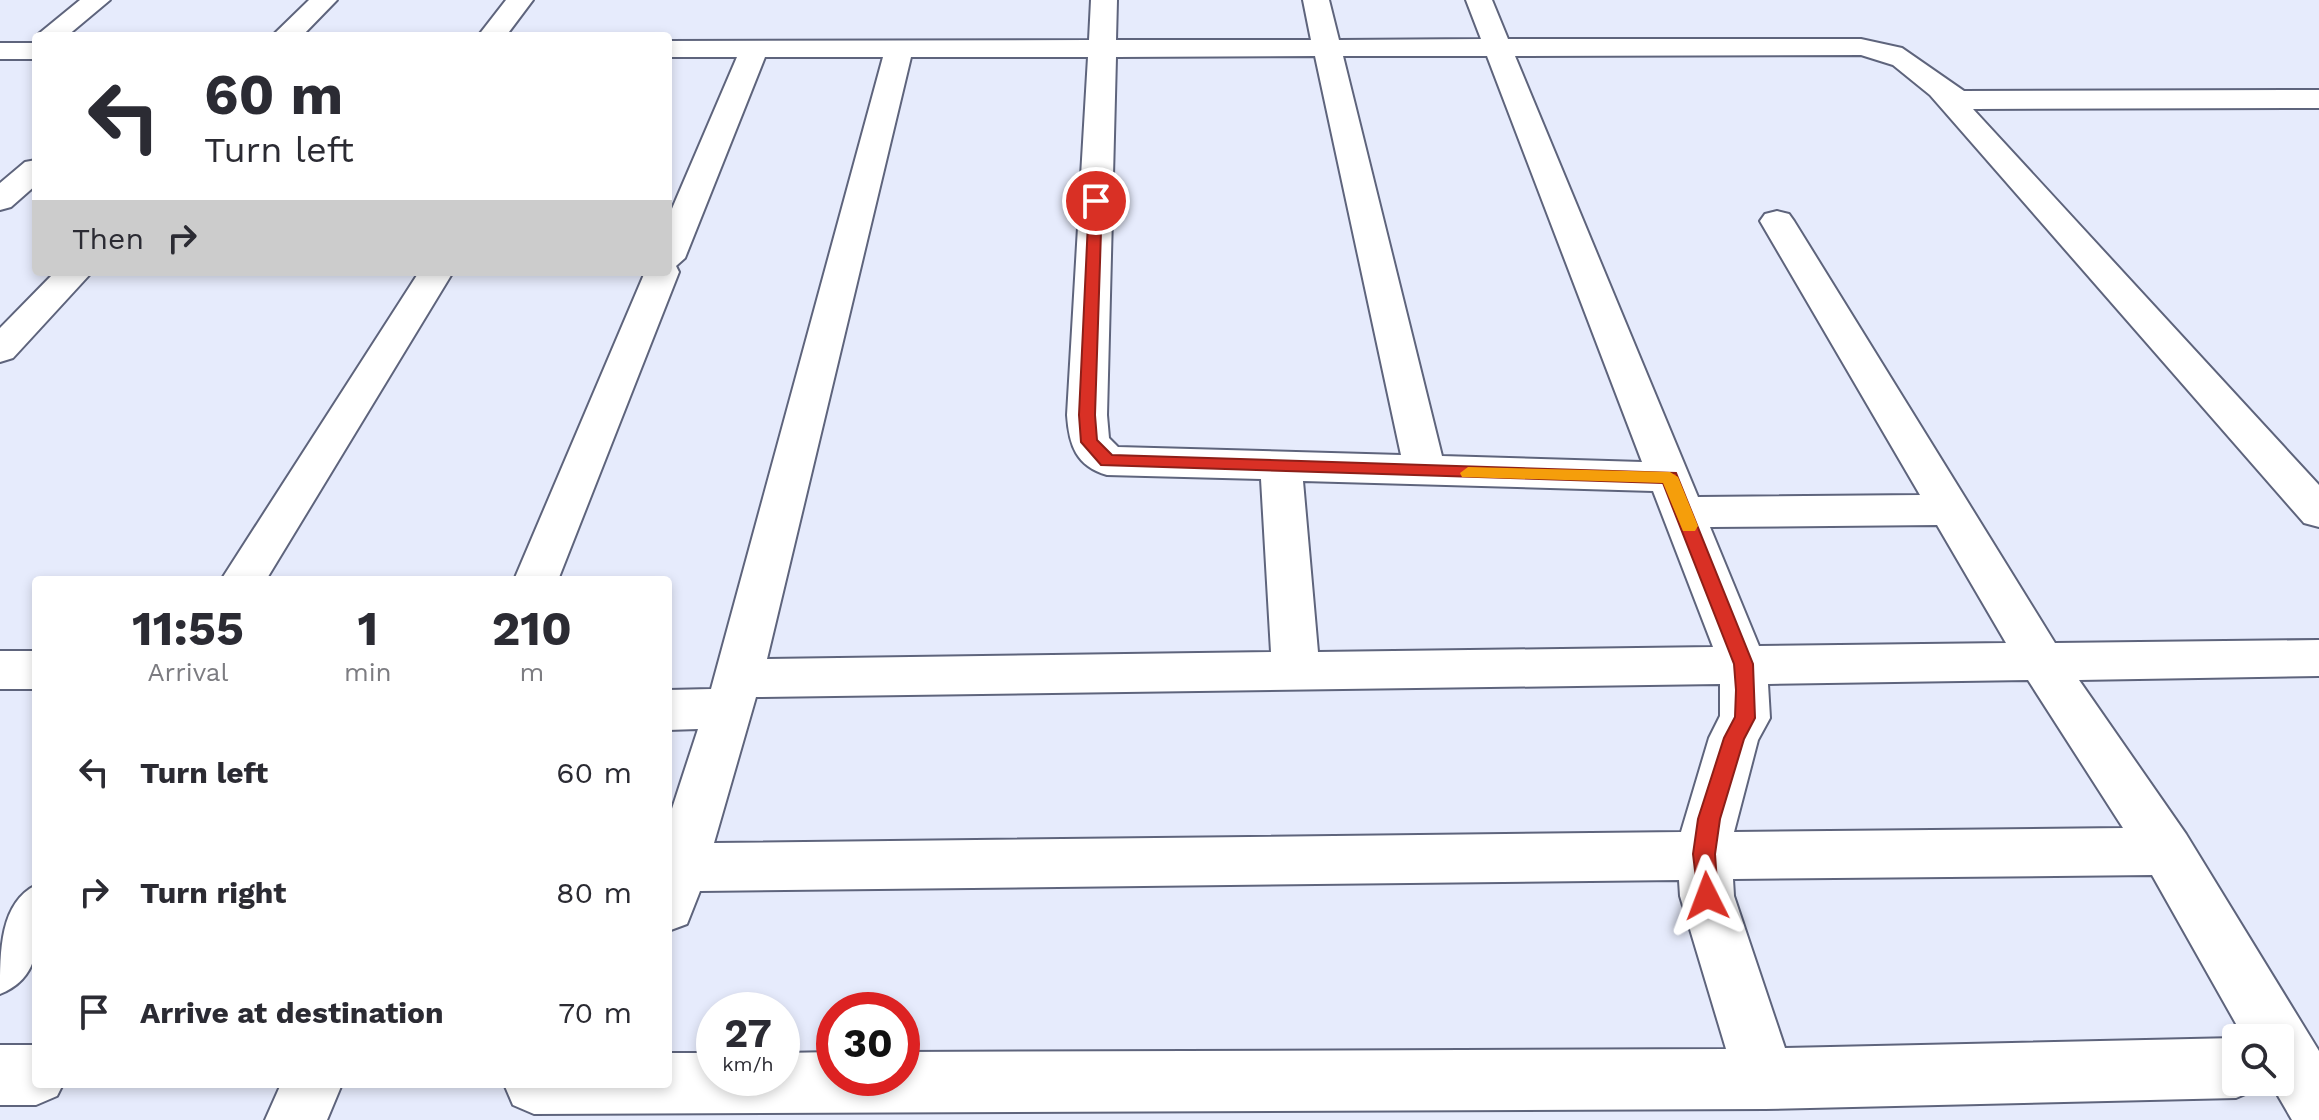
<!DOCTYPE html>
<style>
:root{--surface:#fff;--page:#f2f2f3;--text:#2b2b33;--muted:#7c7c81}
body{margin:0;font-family:"Work Sans",sans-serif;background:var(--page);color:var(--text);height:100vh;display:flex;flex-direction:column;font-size:30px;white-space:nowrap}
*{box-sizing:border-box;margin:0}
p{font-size:26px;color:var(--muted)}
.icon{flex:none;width:44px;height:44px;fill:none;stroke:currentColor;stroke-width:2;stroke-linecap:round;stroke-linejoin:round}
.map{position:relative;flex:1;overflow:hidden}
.sheet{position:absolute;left:32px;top:576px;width:640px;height:512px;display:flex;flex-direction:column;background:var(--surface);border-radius:8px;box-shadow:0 4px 12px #0003}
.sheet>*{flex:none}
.guide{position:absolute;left:32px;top:32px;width:640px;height:244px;border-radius:8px;box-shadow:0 4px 12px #0003;background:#fff;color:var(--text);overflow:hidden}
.tools{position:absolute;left:2222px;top:1024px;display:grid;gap:16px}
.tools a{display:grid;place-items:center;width:72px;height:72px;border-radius:8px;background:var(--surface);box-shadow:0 4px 12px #0003;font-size:40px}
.speed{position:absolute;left:696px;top:992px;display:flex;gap:16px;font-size:40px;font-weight:700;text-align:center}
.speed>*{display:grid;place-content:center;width:104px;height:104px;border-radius:50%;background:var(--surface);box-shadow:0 4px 12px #0003;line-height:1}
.speed small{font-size:20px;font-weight:400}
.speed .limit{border:12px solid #d22;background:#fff;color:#111}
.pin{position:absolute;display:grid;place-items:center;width:68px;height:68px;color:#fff;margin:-34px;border:4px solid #fff;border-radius:50%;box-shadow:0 2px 8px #0007}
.me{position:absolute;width:88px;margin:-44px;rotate:357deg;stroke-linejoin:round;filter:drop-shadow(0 0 6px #0008)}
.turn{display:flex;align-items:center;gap:28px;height:168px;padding:0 40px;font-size:36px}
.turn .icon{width:104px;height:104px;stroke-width:2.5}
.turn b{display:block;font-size:56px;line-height:68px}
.then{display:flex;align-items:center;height:76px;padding:0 40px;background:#0003;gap:16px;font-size:30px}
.eta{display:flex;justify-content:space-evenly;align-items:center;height:136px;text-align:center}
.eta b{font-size:48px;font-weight:700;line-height:56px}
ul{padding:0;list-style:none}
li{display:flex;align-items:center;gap:24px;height:120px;padding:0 40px}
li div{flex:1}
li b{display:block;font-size:30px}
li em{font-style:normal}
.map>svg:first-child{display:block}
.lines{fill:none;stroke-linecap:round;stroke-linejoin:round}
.minor-casing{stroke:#5e647c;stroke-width:4}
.minor{fill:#fff;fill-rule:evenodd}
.route{fill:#d93025;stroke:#8d1f18;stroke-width:2}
.slow{fill:#f59e0b}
</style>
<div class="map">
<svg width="2319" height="1120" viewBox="0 0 2319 1120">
<rect width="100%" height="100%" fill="#e6ebfc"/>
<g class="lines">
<g class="minor-casing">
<path id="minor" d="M80,0H110L67,36H36Z
M309,0H337L302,36H272Z
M506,0H533L506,36H478Z
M1091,0H1117L1116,40H1311L1303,0H1329L1339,40L1481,39L1466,0H1492L1508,39H1861L1902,48L1964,91L2319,90V108L1973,109L2319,485V527L2304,523L1930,95L1893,65L1861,55L1515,56L1698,497L1920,495L1760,221L1765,214L1777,211L1789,214L1794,221L2055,643L2319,640V676L2079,680L2186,834L2319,1051V1120H2292L2270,1082H2280V1038H2244L2152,875L1733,879L1734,896L1785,1048L2236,1038V1082H2260L2257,1089L2236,1098L1765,1109L534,1114L513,1105L504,1084H668V1053H714V1078H782V1053L834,1052V1078H902V1052L1726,1049L1680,896L1679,880L700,891L687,924L668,931V821L698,729L668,730V690L711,689L883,57H765L685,258L676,266L679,272L558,580H514L645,272H668V218L737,57H668V41L1089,40ZM1315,56L1401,455L1118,447L1109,438L1107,415L1116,57ZM1343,56H1487L1642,462L1442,456ZM911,57H1088L1067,415C1069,445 1076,466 1107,475L1261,479L1271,652L767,659ZM1303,481L1653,491L1713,647L1318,652ZM1937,525L2006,643L1759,646L1710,527ZM2028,680L2123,828L1734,832L1758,740L1770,718L1768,684ZM1720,684V716L1709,738L1681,832L714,843L756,697Z
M0,43H36V59H0Z
M36,160V185L11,207L0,210V183L25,162Z
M55,272H92L13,358L0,362V328Z
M419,272H453L266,580H221Z
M0,651H36V689H0Z
M36,885C36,929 48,975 0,994C0,950 0,903 36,885Z
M0,1045H36V1084H63L57,1096L36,1105H0Z
M281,1084H342L327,1120H265Z"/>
</g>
<use href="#minor" class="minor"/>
</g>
<path class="route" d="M1096,197L1102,201L1095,415L1097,440L1112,455L1676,473L1753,664L1755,718L1744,739L1720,819L1715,854L1718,896L1715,903L1707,906L1699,903L1693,854L1698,819L1724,738L1735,717L1736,690L1734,664L1663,483L1101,465L1081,442L1079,415L1089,201Z"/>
<path class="slow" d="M1468,467L1670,472L1678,477L1698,526L1695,531H1683L1663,483L1462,477L1460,473Z"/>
</svg>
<div class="tools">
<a><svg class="icon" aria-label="search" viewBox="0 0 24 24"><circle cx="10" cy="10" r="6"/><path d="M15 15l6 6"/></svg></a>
</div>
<div class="speed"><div>27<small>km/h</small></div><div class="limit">30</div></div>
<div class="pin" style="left:1096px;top:201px;background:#d93025"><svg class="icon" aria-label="arrive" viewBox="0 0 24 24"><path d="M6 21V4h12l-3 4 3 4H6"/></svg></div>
<svg class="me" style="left:1707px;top:896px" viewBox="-20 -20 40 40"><path d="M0-17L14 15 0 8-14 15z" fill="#d93025" stroke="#fff" stroke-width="4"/></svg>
<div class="guide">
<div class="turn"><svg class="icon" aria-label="left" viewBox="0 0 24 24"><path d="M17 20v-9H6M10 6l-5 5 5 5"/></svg><div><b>60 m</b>Turn left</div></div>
<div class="then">Then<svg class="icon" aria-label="right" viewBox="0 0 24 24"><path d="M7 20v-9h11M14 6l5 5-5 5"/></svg></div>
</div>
<section class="sheet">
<div class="eta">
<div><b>11:55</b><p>Arrival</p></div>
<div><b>1</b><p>min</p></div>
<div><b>210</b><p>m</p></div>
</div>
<ul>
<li><svg class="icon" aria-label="left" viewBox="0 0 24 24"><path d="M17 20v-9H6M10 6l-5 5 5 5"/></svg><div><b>Turn left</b></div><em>60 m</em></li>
<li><svg class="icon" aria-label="right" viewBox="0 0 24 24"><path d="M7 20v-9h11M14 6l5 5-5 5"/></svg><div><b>Turn right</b></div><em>80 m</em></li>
<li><svg class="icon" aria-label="arrive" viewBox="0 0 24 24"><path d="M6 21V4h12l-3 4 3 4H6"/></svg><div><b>Arrive at destination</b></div><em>70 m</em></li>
</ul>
</section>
</div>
